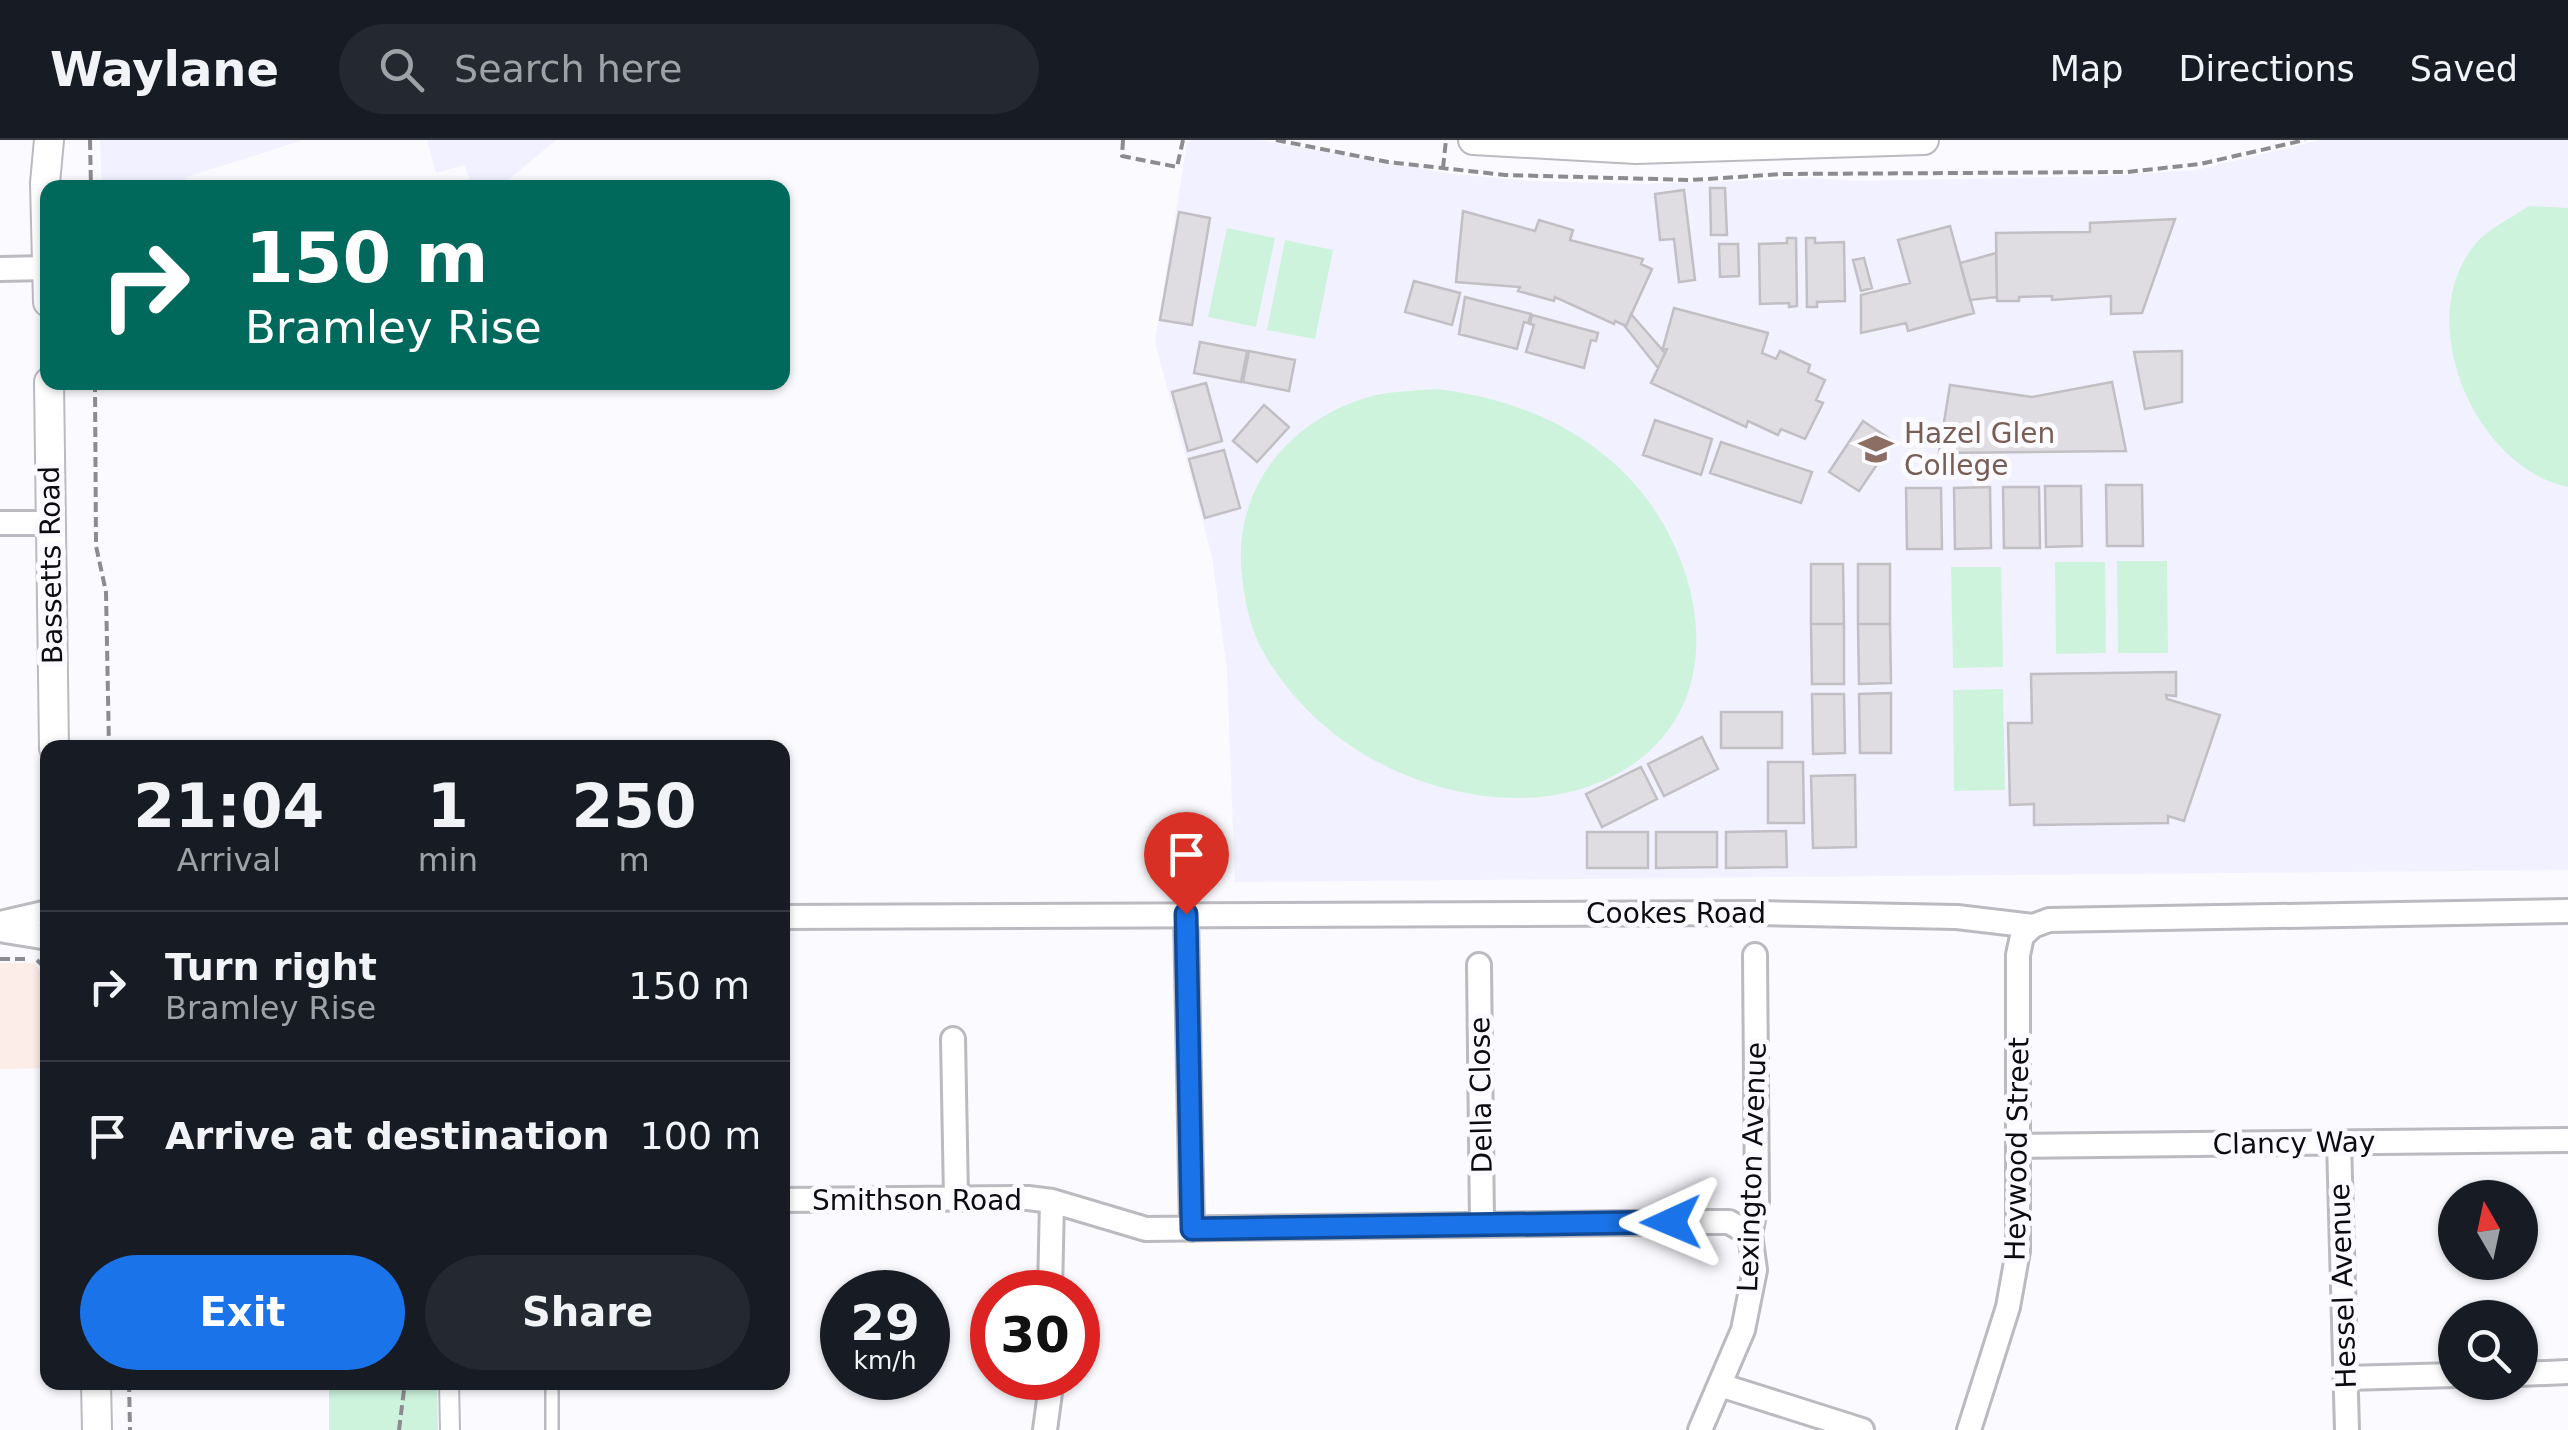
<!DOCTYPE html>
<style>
:root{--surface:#171b24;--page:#242831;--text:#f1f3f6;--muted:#9ea1a6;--line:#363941;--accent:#1a73e8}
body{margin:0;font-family:"DejaVu Sans",sans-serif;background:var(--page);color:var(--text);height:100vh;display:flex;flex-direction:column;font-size:38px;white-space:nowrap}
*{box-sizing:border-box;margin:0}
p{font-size:32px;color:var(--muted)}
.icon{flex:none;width:55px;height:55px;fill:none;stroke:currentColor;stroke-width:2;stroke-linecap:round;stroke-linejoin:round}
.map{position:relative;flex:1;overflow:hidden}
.details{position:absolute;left:40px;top:600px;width:750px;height:650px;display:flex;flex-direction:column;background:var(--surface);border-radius:20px;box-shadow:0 2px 8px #0004}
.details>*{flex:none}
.guide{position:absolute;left:40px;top:40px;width:750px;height:210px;border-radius:20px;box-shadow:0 2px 8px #0004;background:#00695c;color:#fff;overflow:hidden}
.needle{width:65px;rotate:351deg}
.controls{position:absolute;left:2438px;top:1040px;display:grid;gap:20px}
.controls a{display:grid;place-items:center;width:100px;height:100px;border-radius:50%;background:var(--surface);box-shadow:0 2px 8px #0004;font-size:50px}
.speed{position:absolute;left:820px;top:1130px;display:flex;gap:20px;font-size:50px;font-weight:700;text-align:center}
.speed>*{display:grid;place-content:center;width:130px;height:130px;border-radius:50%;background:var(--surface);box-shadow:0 2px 8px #0004;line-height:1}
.speed small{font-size:25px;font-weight:400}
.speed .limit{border:15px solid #d22;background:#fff;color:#111}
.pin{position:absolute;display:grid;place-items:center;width:85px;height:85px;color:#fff;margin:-102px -42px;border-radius:50% 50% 50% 0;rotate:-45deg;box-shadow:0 0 10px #0007}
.pin .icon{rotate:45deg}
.me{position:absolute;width:110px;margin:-55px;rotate:269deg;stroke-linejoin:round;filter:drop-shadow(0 0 8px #0008)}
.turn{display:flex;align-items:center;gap:35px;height:210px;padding:0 40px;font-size:45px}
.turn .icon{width:130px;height:130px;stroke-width:2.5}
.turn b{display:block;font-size:70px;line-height:85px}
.eta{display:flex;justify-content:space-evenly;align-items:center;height:170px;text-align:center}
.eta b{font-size:60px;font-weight:800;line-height:70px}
.action{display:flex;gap:20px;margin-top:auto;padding:20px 40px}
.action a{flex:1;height:115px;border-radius:60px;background:var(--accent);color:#fff;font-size:40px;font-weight:800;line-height:115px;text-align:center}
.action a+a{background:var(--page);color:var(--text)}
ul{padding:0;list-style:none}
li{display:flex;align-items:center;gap:30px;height:150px;padding:0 40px;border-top:2px solid var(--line)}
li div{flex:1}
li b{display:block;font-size:38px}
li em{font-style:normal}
header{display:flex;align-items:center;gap:60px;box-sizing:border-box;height:140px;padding:0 50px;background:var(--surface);border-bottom:2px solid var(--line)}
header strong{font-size:48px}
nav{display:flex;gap:55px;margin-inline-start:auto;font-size:35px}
.search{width:700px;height:90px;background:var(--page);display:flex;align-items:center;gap:25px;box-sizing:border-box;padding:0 35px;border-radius:55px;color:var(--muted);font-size:38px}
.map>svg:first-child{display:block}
.commercial{fill:#fcede8}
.built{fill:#f2f1ff}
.green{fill:#cdf3dd}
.building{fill:#dfdce2;stroke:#c2bfc4;stroke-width:2.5}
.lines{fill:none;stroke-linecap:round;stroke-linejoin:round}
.service-casing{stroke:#bbbac0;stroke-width:16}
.pedestrian-casing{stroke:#bbbac0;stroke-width:22}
.minor-casing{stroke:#bbbac0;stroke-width:28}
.tertiary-casing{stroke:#bbbac0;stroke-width:32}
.path{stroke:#8c8c90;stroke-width:4;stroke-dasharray:10 5;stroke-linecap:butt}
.service{stroke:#fff;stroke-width:11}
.pedestrian{stroke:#fff;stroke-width:18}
.minor{stroke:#fff;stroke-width:22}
.tertiary{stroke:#fff;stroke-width:28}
.route-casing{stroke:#114b97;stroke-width:25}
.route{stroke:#1a73e8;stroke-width:18}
.labels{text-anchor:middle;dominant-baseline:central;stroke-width:10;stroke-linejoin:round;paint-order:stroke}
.education-label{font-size:28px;fill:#785e54;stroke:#fafaff;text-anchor:start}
.street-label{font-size:28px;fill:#0c0b0d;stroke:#fafaff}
</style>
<header>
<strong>Waylane</strong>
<div class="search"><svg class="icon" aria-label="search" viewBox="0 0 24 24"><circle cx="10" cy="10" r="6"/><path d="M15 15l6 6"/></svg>Search here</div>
<nav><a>Map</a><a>Directions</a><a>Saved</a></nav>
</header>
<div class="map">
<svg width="2568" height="1290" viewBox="0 0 2568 1290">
<rect width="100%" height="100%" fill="#fafaff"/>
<path class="commercial" d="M0,823H33L47,837V928L0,929Z"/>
<path class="built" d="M100,0H303L187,37L184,48L102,47Z
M427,0H556L500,47L472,48L465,25L436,33Z
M1191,0H1260L1452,34L1531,41L1645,44L1814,38L1855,41L2104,36L2196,30L2320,0H2568V730L1235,742L1227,530L1212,416L1155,202L1187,3Z"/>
<path class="green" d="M2529,66L2568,68V347C2475,328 2409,178 2478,101C2491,87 2513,77 2529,66Z
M1227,88L1275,98L1256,187L1208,177Z
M1285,100L1333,110L1315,199L1267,190Z
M1437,249C1501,257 1559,277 1609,319C1699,393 1743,559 1624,630C1574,660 1513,664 1456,651C1377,633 1307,586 1265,515C1251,492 1245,463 1242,436C1232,353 1285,284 1362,259C1386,251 1413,251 1437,249Z
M2167,421L2168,513H2118L2117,421Z
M2055,422H2105L2106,513L2056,514Z
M1951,427H2001L2003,527L1953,528Z
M2003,549L2005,650L1954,651L1953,550Z
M329,1243H437L438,1290H329Z"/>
<path class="building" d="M1710,48H1725L1727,95H1711Z
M1684,50L1695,140L1679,142L1674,99L1660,100L1655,54Z
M1463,71L1535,91L1539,80L1573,90L1570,100L1643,119L1641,124L1652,129L1626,186L1615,181L1614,184L1555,157L1554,161L1518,151L1520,147L1456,142Z
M1179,72L1210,78L1192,185L1160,180Z
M2175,79L2142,173L2111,174V156L2052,160V156L2019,157V161H1997L1996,93L2090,92V83Z
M1950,86L1974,173L1908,191L1906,183L1861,193V155L1910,143L1898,100Z
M1787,98H1796L1797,166L1789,167V163L1760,164L1759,104L1787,103Z
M1806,98H1815V103L1844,102L1845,161L1817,162V167H1807Z
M1719,104H1738L1739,136L1720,137Z
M1996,113L1997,157L1970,160L1960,123Z
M1864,118L1872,148L1861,151L1853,120Z
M1414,141L1460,153L1452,185L1405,172Z
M1465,157L1531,174L1528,183L1524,182L1517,209L1459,194Z
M1674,168L1768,193L1762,213L1776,219L1780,211L1810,225L1808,232L1825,240L1816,260L1823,263L1805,299L1781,289L1778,295L1748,281L1746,287L1651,243L1667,209L1663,208Z
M1631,174L1665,213L1658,228L1623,184L1626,186Z
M1532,175L1598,193L1596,201L1591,200L1584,228L1526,212L1534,185L1530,184Z
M1200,202L1247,211L1241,242L1194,233Z
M1249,211L1295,220L1289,251L1243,242Z
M2182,211V262L2145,269L2134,212Z
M2112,242L2126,311L1939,313L1950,245L2032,257Z
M1206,243L1222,301L1188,311L1172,252Z
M1264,265L1289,287L1257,322L1233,301Z
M1655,280L1712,299L1701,335L1643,315Z
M1863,281L1893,301L1859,351L1829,332Z
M1721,302L1812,332L1801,363L1710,333Z
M1224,310L1240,368L1205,378L1189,319Z
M2106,345H2142L2143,406H2107Z
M2045,346H2081L2082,406L2046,407Z
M1990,347L1991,408L1955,409L1954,348Z
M2003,347H2039L2040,408H2004Z
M1906,348H1941L1942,409H1907Z
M1811,424H1843L1844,484H1811Z
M1858,424H1890V484H1858Z
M1811,484H1844V544H1812Z
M1858,484H1890L1891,543L1859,544Z
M2176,532V556L2166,555L2167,559L2220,575L2184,681L2168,676V683L2034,685V664L2010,665L2008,583H2032L2031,534Z
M1891,553V613H1860L1859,554Z
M1812,554H1844L1845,613L1813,614Z
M1721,572H1782V608H1721Z
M1702,597L1718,629L1664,656L1648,624Z
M1768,622H1803L1804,683H1768Z
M1641,627L1657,659L1602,687L1586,654Z
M1855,635L1856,707L1813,708L1811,636Z
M1786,691L1787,727L1726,728V692Z
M1587,692H1648V728H1587Z
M1656,692H1717V727L1656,728Z"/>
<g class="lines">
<g class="service-casing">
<path id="service" d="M552,1242V1290"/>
</g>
<g class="pedestrian-casing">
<path id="pedestrian" d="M449,1242L450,1290"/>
</g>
<g class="minor-casing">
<path id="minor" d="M0,129L47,128
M0,383H50
M1186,775L1192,1089
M782,777L1758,773L1957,777L2033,786L2049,780L2568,771
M0,783L48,772
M0,790L48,798
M1479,825L1482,1084
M953,899L956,1057
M2339,1002L2347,1290
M2020,1006L2568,1000
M782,1060L1028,1058L1052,1061L1146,1089L1711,1082H1729L1750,1094
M1050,1152L1052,1061
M2520,1234L2568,1232
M2346,1238L2455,1235
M1720,1245L1862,1290
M1045,1290L1052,1238
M1700,1290L1743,1190L1755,1130L1750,1094L1757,1061L1755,815
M1969,1290L2008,1167L2018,1111V815L2022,796L2033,786"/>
</g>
<g class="tertiary-casing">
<path id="tertiary" d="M1473,0L1636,9L1924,0
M48,162L45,43L49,0
M49,242L54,608
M96,1242L97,1290"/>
</g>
<path class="path" d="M90,0L91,48
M1123,0L1122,16L1177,27L1183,0
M1276,0L1388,22L1505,35L1691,40L1783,34L2127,32L2200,24L2305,0
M1443,28L1446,0
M95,242L96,406L106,452L109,608
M0,819H28
M37,820L48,831
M129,1242L130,1290
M399,1290L405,1242"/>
<use href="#service" class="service"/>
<use href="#pedestrian" class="pedestrian"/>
<use href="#minor" class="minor"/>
<use href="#tertiary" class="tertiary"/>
</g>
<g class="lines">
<g class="route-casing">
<path id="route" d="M1186,774L1192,1089L1671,1082"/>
</g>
<use href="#route" class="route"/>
</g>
<defs>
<g id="school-bare" transform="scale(2.7)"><path d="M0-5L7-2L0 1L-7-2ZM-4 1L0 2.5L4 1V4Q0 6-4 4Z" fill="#8d6e63" stroke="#fafaff" stroke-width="2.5" paint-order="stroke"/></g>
</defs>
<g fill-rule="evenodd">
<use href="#school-bare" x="1876" y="309"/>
</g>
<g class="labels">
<g class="education-label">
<text x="1904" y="293">Hazel Glen<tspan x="1904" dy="32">College</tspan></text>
</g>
<g class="street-label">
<text transform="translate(51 425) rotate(-91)">Bassetts Road</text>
<text x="1676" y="773">Cookes Road</text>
<text transform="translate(1481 955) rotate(-91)">Della Close</text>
<text transform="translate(2294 1003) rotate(-1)">Clancy Way</text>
<text transform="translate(2017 1009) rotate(-89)">Heywood Street</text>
<text transform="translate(1752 1027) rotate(-88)">Lexington Avenue</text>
<text x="917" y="1060">Smithson Road</text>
<text transform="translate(2343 1146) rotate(-92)">Hessel Avenue</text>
</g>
</g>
</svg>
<div class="controls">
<a><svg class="needle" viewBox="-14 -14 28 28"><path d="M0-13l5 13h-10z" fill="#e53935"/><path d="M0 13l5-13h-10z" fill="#9ea1a6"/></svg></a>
<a><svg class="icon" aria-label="search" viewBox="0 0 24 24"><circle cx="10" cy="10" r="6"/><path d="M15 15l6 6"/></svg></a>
</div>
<div class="speed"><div>29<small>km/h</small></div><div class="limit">30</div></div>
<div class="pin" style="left:1186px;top:774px;background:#d93025"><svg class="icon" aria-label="arrive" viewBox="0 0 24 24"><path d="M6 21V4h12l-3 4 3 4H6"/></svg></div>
<svg class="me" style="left:1671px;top:1082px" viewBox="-20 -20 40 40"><path d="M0-17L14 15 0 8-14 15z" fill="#1a73e8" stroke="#fff" stroke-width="4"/></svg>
<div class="guide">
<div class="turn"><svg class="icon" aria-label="right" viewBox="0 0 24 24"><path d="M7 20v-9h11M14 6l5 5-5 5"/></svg><div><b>150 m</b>Bramley Rise</div></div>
</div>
<section class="details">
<div class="eta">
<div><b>21:04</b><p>Arrival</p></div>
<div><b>1</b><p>min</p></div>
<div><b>250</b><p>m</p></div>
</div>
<ul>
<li><svg class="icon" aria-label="right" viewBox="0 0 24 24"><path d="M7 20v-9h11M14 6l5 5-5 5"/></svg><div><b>Turn right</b><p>Bramley Rise</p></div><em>150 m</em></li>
<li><svg class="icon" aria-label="arrive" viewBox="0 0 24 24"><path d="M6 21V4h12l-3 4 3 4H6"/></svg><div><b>Arrive at destination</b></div><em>100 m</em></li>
</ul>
<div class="action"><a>Exit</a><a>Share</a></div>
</section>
</div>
